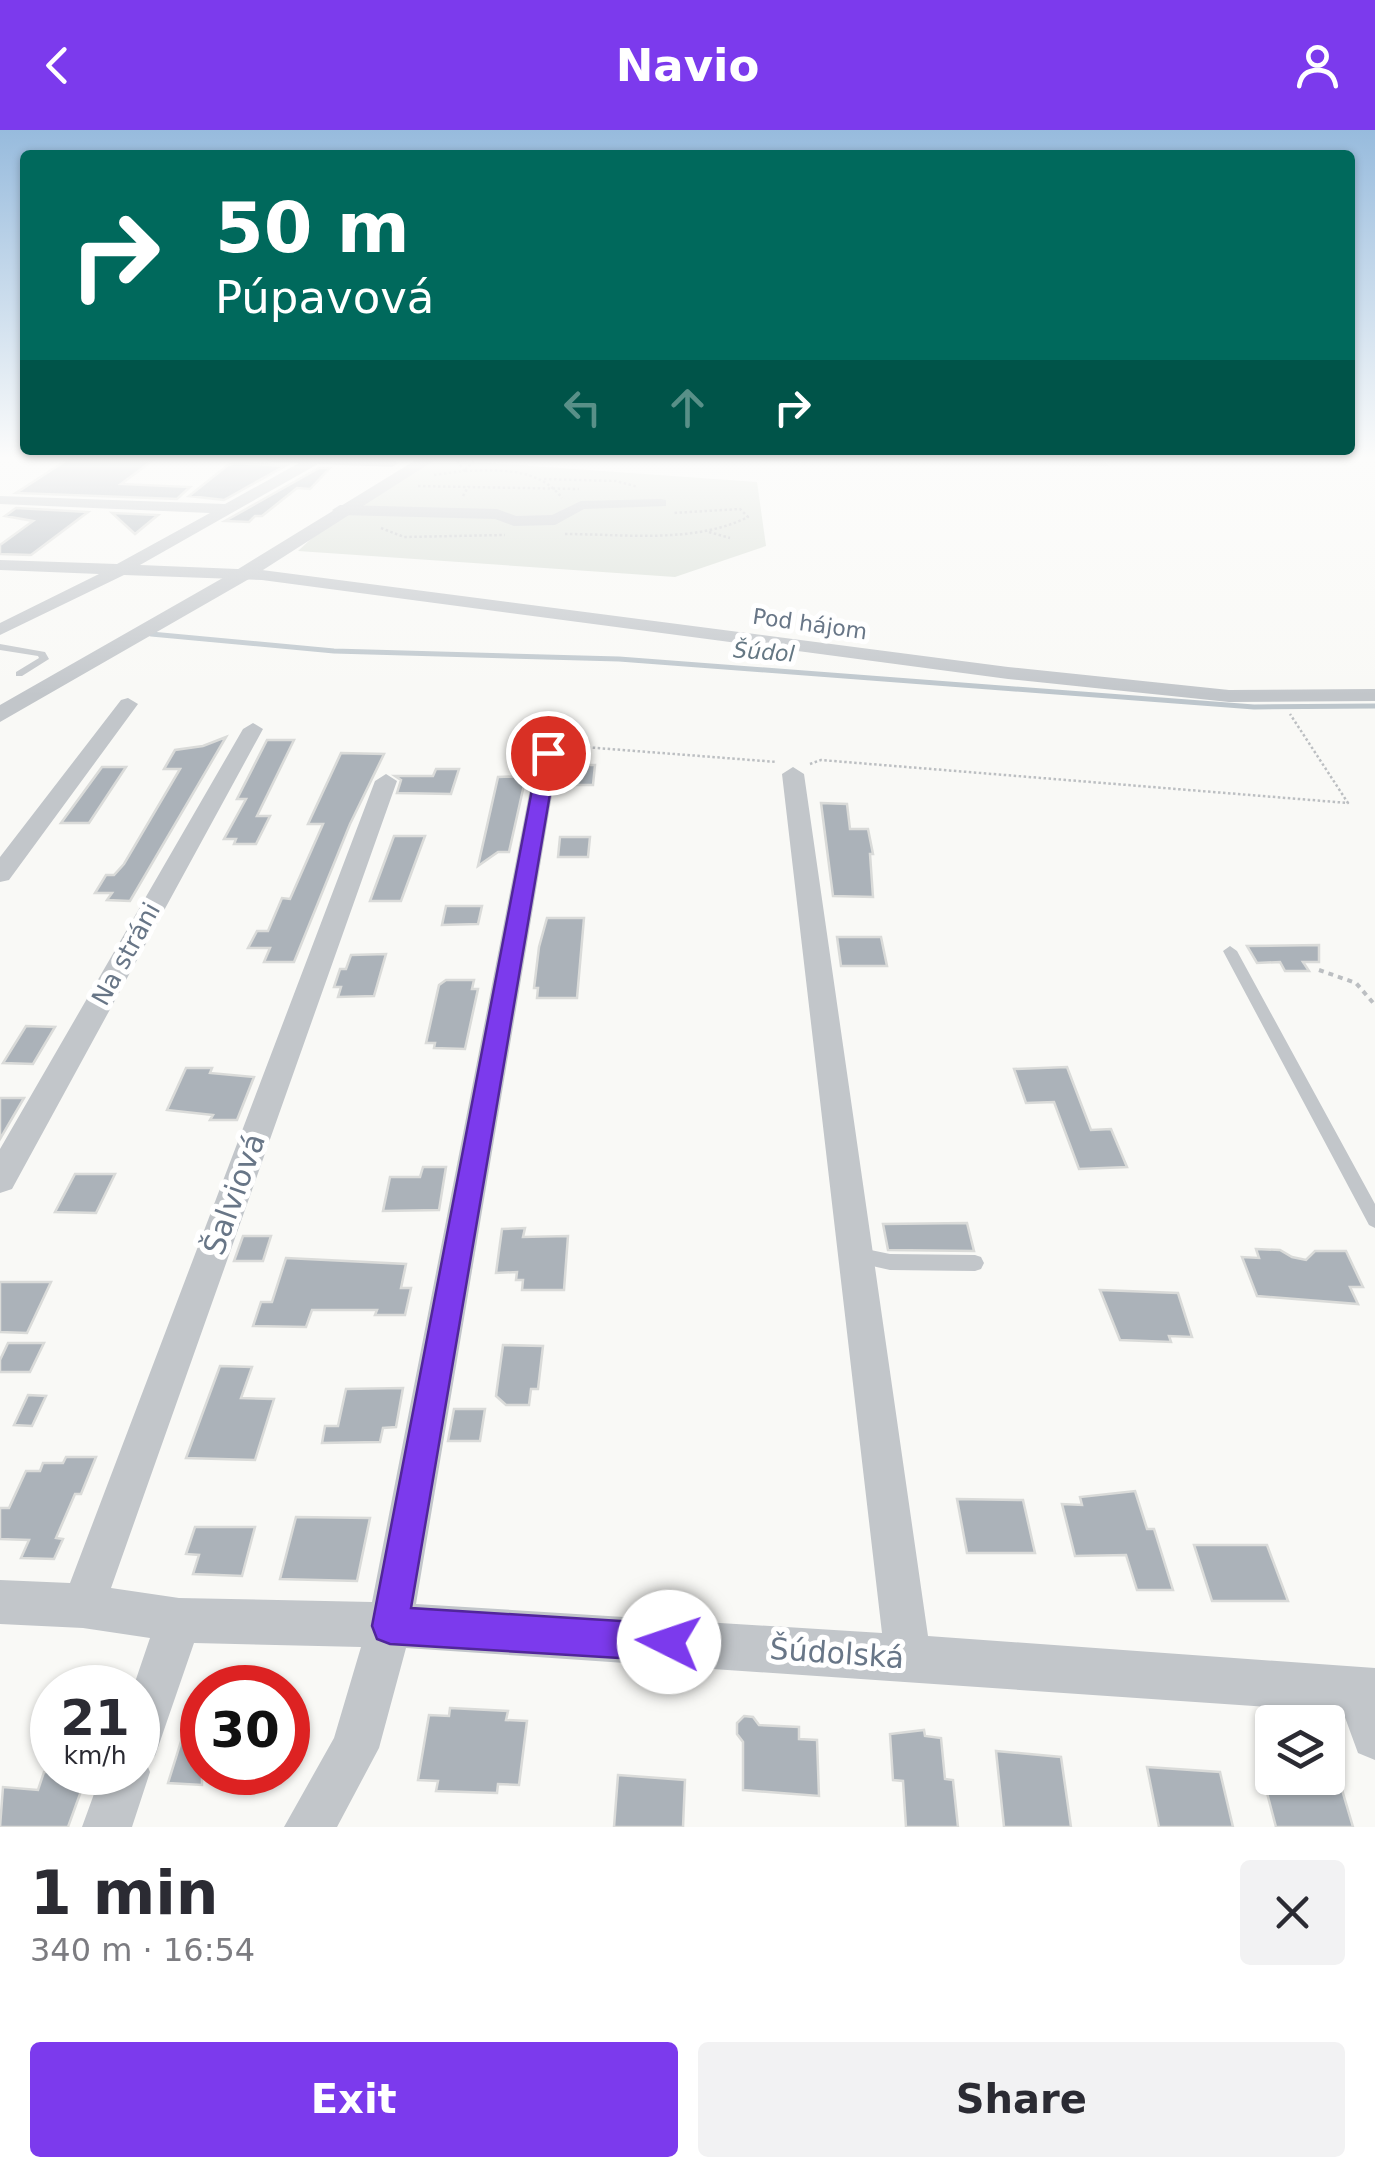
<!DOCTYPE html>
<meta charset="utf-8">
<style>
:root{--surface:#fff;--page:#f2f2f3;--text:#2b2b33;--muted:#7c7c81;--accent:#7c3aed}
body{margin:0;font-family:"DejaVu Sans",sans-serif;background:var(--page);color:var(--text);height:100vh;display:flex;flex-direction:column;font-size:38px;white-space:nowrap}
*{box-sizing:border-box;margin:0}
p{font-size:32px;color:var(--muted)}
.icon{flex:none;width:55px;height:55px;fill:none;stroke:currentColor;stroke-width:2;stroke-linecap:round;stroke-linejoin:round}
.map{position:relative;height:1697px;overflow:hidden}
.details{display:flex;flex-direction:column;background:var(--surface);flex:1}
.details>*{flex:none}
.banner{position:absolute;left:20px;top:20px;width:1335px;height:305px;border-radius:10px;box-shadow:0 2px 8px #0004;background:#00695c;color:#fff;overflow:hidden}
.tools{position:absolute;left:1255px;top:1575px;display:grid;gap:20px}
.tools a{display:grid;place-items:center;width:90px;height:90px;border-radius:10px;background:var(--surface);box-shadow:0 2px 8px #0004;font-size:50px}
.speed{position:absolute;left:30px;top:1535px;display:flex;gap:20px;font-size:50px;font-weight:700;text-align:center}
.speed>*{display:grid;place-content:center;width:130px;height:130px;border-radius:50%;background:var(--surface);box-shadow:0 2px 8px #0004;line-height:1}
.speed small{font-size:25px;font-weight:400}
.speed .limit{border:15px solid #d22;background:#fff;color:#111}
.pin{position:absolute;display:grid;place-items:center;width:85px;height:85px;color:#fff;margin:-42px;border:5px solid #fff;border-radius:50%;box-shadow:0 2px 10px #0007}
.me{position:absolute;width:110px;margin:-55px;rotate:274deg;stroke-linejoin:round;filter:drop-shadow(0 0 8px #0008)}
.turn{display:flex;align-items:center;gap:35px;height:210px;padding:0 30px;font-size:45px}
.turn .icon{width:130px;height:130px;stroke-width:2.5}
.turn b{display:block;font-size:70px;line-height:85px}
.lanes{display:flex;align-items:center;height:95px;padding:0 30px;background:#0003;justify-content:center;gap:50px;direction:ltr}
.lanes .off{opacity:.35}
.round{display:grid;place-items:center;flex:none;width:105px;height:105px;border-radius:10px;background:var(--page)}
.overview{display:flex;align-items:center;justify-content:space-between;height:170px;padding:0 30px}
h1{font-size:60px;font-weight:600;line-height:75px}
.cta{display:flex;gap:20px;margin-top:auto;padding:20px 30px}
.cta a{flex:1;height:115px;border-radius:10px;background:var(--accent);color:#fff;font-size:40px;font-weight:600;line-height:115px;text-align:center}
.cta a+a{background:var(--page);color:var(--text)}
header{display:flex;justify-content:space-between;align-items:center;height:130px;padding:0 30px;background:var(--accent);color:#fff;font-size:45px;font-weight:600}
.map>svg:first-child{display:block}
.built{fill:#eaebea}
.green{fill:#d8ded6}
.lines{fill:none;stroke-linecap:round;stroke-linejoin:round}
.stream{stroke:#bdc6cc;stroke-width:5}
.building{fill:#abb2b9;stroke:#dadbd9;stroke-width:2.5}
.path-far1{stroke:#bcbfc2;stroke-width:2.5;stroke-dasharray:2.5 2.5;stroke-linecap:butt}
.path{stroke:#bcbfc2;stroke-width:4;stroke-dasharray:5 5;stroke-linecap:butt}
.service{fill:#c2c6ca;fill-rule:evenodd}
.minor{fill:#c2c6ca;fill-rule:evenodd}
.tertiary{fill:#c2c6ca;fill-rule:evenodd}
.route{fill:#7c3aed;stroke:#51269a;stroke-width:2.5}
.labels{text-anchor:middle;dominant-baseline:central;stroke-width:10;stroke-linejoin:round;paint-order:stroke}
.far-street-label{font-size:22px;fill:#687687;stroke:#fff}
.far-water-label{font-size:22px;font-style:italic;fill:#647783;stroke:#fff}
.street-label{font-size:25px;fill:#687687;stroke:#fff}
.near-street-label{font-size:30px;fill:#687687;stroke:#fff}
</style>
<header><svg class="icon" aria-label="back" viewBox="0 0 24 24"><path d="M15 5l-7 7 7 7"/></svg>Navio<svg class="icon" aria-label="person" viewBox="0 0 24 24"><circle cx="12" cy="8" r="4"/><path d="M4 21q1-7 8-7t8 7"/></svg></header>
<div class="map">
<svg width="1375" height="1697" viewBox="0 0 1375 1697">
<rect width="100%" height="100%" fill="#f9f9f6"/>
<path class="built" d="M762,328H1103L1108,336L763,332Z"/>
<path class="green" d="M433,329L757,352L766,416L675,447L298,421L326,395Z"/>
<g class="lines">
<path class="stream" d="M151,504L334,521L619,529L1254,577L1375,576"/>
</g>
<path class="building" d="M70,328L152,331L121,354L190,357L177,369L16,363Z
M236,333L285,336L224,370L189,366L228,335Z
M319,338H330L310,359L297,358L262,386H255L249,392L225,391Z
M16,378L88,382L31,425L0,424V415L33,391L5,386Z
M112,383L158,385L135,404Z
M226,607L130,771L107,770L112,763H95L106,745H114L124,734L180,639H164L175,620L203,616Z
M267,610H294L257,686H270L256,714H234L236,709H224L246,669H237Z
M341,623L384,624L350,694L294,832H264L270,818H248L257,801H268L282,768L290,769L323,694H308Z
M566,635H595L593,655H563Z
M102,637H126L89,693H61Z
M436,639H459L451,664L397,663L401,650L395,646H433Z
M526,646L509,722H498L478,736L498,647Z
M821,673L847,674L850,699H868L873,724H870L873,767L833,766Z
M394,706H425L401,771H370Z
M560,707H590L588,727H558Z
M446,776H482L478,794L442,795Z
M547,788H584L577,868H537L538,858H534L539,817Z
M837,807H881L887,836H841Z
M1319,815V832H1303L1309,841H1285L1280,832L1257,833L1247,816Z
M386,824L374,866L338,867L341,857H334L340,839H346L351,825Z
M446,850H474L472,859H478L465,919L434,918L435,913H426L439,855Z
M26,896L55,897L33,934L3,933Z
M1067,937L1091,1000L1111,999L1127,1037L1079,1039L1054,972L1026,973L1014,939Z
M186,938H212L210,943L254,947L237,990H210L213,985L167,980Z
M0,968H24L0,1009Z
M423,1037H446L439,1080L383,1081L390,1047H420Z
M75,1044H115L96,1083L55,1082Z
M967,1093L974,1121L888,1120L883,1094Z
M525,1098L523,1107L568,1106L564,1160H522L523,1150H516L517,1142L496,1143L502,1099Z
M243,1106H271L263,1131H234Z
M1256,1119L1280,1120L1292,1127L1306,1130L1315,1121H1346L1363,1157H1350L1358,1174L1257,1166L1242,1127L1259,1128Z
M286,1128L406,1134L401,1158H411L405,1185H375L377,1180H312L306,1197L253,1196L261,1172H272Z
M0,1152H51L27,1203L0,1202Z
M1100,1160L1178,1163L1192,1207L1169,1206L1171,1212L1120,1210Z
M8,1213H44L30,1242H0V1230Z
M503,1215L543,1216L538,1259H531L529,1275H506L496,1266Z
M220,1236L252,1237L241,1268L274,1269L255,1330L186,1328Z
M403,1258L396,1297L383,1298L380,1312L322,1313L325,1296H338L346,1259Z
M28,1265L46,1266L32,1296L14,1295Z
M454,1279H485L480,1311H448Z
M66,1327H96L81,1364H75L56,1408L63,1409L54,1429L21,1428L29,1410L0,1409V1378H9L26,1341H40L43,1333H63Z
M1135,1361L1147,1399H1154L1173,1460H1137L1126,1425L1075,1426L1062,1374L1082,1375L1080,1367Z
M957,1369L1023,1370L1035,1423H967Z
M296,1387L370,1388L357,1451L280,1449Z
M195,1397H255L242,1446L193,1444L199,1425L186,1424Z
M1194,1415H1267L1288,1471H1212Z
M198,1557L202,1558V1655L168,1653Z
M450,1578L508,1581L506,1590L527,1591L519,1655L498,1654L497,1663L436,1661L438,1651L418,1650L429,1585L449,1586Z
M744,1586L753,1587L759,1595L799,1597V1609L817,1610L819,1666L743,1660V1612L737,1604V1593Z
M924,1600L925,1606L941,1608L945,1649L953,1650L958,1697H906L903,1651L893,1650L890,1604Z
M996,1621L1061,1627L1071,1697H1004Z
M1147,1637L1220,1642L1233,1697H1159Z
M44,1642H88L68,1697H0L3,1657L38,1660Z
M618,1645L685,1650L683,1697H614Z
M1263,1648L1340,1653L1353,1697H1276Z"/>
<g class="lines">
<path class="path-far1" d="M474,331L464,341C500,340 538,337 562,368
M434,345L464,341L457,330
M544,349L616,351L638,357
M418,356L468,357
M463,366L468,357L579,359
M381,398L404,407L505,405
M709,402L730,408
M565,404C623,404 694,414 748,387L740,379L673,383
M568,620L584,617L777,632
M810,634L821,630L1348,673L1290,584"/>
<path class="path" d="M1319,840L1356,853L1375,875"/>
<path class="service" d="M0,514L45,522L49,529L22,546H16V542L39,528L38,526L0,520Z
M1230,816L1237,821L1375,1074V1098L1369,1095L1223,821Z
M856,1117L890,1124L975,1125L981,1127L984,1133L981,1139L975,1141L890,1140L850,1131L847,1125L850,1119Z"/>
<path class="minor" d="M264,328C289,327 382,322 399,333L392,337L318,334L140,435L262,440L1008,537L1229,560L1375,559V571L1229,572L1008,549L262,450L124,445L0,505V493L99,444L0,440V430L117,434L210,383L0,374V366L225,374L299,333L271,332Z
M661,369L666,370V376L584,379L555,395L514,396L495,389L340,385L332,380L340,375L497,379L516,386L552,385L581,371Z
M128,568L138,574L9,750L0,752V727L121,570Z
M253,593L263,599L12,1059L0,1063V1019L243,599Z
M548,617L559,623L416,1474L882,1503L782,644L793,637L804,644L928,1506L1375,1538V1630L1358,1623L1343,1582L406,1518L379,1618L337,1697H284L334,1608L361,1517L194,1513L155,1626L145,1630L150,1642L132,1697H82L102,1642H138V1558H133L150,1508L83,1498L0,1494V1450L70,1453L375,651L386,644L397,651L111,1458L179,1468L372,1472L537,623Z"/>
<path class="tertiary" d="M419,328H438L249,449L0,592V575L235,441Z"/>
</g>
<linearGradient id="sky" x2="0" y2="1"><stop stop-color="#97bbdd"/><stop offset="0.58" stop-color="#fcfcfb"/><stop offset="1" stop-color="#fcfcfb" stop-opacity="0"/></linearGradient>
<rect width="1375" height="565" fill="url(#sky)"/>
<path class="route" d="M548,617L557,623L411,1478L669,1494L682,1499L687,1512L682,1526L669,1531L390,1514L377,1509L372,1496L539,623Z"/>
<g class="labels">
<g class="far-street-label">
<text transform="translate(810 494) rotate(8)">Pod hájom</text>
</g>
<g class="far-water-label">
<text transform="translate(764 522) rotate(4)">Šúdol</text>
</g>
<g class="street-label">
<text transform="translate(126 824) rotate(-61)">Na stráni</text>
</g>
<g class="near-street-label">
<text transform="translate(234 1064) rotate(-70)">Šalviová</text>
<text transform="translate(837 1523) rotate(4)">Šúdolská</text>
</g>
</g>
</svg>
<div class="tools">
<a><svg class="icon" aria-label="layers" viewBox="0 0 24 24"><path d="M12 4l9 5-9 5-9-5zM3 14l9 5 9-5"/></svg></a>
</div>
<div class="speed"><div>21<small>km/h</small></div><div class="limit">30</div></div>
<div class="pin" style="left:548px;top:623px;background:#d93025"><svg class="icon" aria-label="arrive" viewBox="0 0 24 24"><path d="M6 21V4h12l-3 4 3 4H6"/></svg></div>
<svg class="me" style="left:669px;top:1512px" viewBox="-20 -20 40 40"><circle r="19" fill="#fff"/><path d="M0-13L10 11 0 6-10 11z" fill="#7c3aed"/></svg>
<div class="banner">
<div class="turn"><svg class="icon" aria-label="right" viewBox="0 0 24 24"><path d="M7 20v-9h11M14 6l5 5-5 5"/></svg><div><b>50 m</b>Púpavová</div></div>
<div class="lanes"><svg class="icon off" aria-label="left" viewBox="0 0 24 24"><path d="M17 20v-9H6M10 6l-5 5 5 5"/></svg><svg class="icon off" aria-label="ahead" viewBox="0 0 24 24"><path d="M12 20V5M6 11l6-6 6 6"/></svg><svg class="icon" aria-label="right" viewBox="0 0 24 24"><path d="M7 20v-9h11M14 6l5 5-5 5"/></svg></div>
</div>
</div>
<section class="details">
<div class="overview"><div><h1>1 min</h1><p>340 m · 16:54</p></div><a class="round"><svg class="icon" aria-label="close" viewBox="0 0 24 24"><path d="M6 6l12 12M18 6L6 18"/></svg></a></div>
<div class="cta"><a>Exit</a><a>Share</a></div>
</section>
